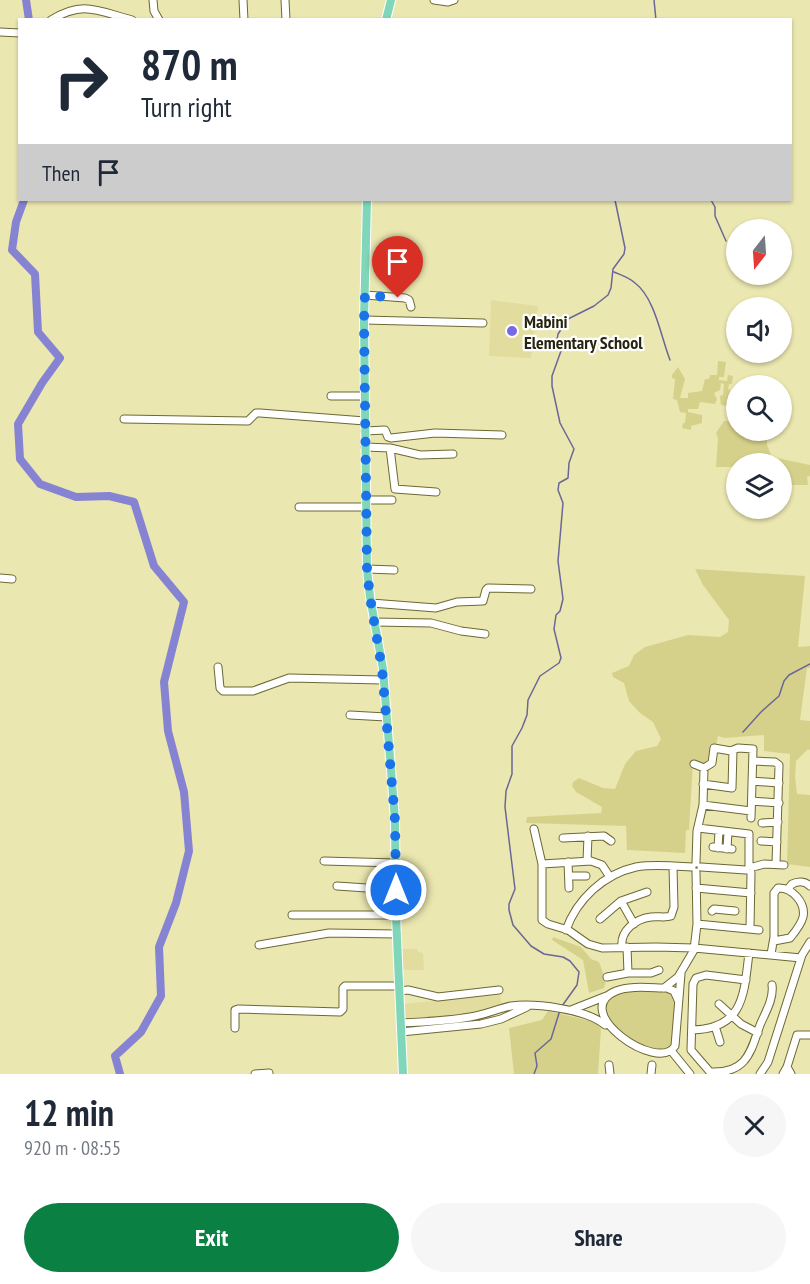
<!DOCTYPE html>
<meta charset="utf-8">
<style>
:root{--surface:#fff;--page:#f6f6f7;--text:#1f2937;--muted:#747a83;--accent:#0b8043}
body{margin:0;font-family:"PT Sans Narrow",sans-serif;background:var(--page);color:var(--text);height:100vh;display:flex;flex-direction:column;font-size:22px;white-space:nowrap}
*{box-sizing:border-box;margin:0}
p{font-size:20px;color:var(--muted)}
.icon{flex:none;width:33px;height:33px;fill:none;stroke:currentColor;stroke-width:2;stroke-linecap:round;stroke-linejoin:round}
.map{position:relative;height:1074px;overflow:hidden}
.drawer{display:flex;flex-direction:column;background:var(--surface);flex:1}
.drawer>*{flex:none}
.top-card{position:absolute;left:18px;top:18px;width:774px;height:183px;border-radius:0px;box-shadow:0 2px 4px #0004;background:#fff;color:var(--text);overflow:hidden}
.needle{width:39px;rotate:197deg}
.tools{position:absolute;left:726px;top:219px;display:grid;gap:12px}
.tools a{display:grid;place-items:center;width:66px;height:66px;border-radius:50%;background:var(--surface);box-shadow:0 2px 4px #0004;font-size:30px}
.pin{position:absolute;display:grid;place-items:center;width:51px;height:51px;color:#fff;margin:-62px -26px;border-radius:50% 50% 50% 0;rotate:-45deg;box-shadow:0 0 6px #0007}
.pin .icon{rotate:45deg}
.me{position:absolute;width:66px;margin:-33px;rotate:0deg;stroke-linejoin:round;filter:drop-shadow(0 0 4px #0008)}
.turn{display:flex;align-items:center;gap:21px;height:126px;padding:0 24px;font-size:27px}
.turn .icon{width:78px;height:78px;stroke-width:2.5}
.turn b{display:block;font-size:42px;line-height:51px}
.then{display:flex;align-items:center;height:57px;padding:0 24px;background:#0003;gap:12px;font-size:22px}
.round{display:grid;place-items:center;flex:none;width:63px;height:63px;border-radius:32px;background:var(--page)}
.headline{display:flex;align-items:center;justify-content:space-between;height:102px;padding:0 24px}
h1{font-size:36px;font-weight:700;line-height:45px}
.action{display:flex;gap:12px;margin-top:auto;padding:12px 24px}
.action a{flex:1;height:69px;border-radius:36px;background:var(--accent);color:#fff;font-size:24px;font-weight:700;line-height:69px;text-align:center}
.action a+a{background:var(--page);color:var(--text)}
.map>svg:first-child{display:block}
.built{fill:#e2dd9f}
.green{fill:#d6d18a}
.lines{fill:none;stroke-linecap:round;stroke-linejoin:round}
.stream{stroke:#6a6798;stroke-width:1.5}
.river{stroke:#8683d3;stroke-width:8}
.minor-casing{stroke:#6c6835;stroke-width:9}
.major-casing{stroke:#fff;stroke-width:10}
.minor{stroke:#fff;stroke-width:7}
.major{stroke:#80d6b8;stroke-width:8}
.route{stroke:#1a73e8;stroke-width:10;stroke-dasharray:0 18}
.poi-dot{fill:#7669e4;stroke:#fff;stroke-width:2}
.labels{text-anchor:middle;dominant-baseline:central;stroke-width:4.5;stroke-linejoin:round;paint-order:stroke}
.poi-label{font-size:18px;font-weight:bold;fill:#272510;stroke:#fff;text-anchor:start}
</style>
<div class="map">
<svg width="810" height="1074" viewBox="0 0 810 1074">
<rect width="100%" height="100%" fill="#ebe7b0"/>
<path class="built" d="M491,300L538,306L531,358L489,356Z
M398,949H417L418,952L423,953L424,970H401Z
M500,995L502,1005L484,1014L401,1023V1004Z"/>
<path class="green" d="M718,361L726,362L724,377H719V380L727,381L728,375L733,376L732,384H729L728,389L730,390L728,401L733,402L735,407L721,405L720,396L723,395L724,384L721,383L720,390L714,393L717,399L715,404L700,402L698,409H688V412L702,415V423L691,426V430L682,428L683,423H685L686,413L680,412L677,400L673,399L675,379L672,378V375L678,367L685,379L680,398H688V393L702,391L705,379H709L710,375H717Z
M724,421H736V430L767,431V445L772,457L810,465V476L807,477L808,485H782V464H736V467H716L718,438L716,433Z
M695,569L805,576L798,647L810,646V668H807L800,720L810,721V750L808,749L796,761L795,777L797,794L810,795V867L787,864L790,754L764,751V735L724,738L718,736L716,746L710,747L708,762L705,764L693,762L689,830H686L685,853L627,850L626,826L526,823L527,817L601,813L602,807L576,792L572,786L573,782L579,778L603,788L615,789L625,764L636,751L657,746L661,739L653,722L640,713L629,701L624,683L613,677L612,673L629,666L634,655L645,647L688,635L720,637L728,632L729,620L703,585Z
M553,937L581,947L591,959L599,962L606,981L604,988L589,993L583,960L552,940Z
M665,990L675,995L676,998C675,1015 678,1038 670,1053C650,1074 580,1016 615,994C627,987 651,991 665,990Z
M548,1011L595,1022L601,1029L598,1074H514L509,1028L542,1020Z"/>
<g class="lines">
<path class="stream" d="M654,0L656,20
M711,200L715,207V216L726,241
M614,272C621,275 630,278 635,283C655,298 661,337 670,360
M743,732L761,712L779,696L784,681L789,675L810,664
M562,1006L577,985L579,972L570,961L563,957L544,954L531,946L513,925L509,910V904L515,889L505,807L506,791L512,774V746L522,728L527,715L528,700L540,676L559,663L561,658L554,629L556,615L560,611L563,599L558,561L563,503L558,490L559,483L568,478L569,463L574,449L560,423L552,386V376L561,351L557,340L558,334L568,319L594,306L608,295L611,288L613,269L624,254L625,248L615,200
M534,1074L537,1066L535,1053L551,1039L560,1010"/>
<path class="river" d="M26,0L29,20
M24,200L16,222L12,250L35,274L38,332L60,358L42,383L18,424L20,459L40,484L76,497L109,496L134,502L154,566L184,602L164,682L168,731L184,792L189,851L176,903L159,947L161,996L141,1032L115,1056L120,1074"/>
<g class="minor-casing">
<path id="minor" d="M153,0L154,11L159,20
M243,0L244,20
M285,0L286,20
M434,0L448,2L454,0
M51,20C83,0 98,11 132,20
M0,32L20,33
M365,295L405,298L409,300L411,307
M364,320L483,323
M331,396H365
M124,419L248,421L256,413H260L365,421
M365,431L385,430L388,437L391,438L435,433L502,435
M365,447L390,448L395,489L436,492
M390,448L420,455L453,454
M366,500H392
M299,507H366
M367,569L394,570
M0,578L12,579
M371,603L436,608L457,602L483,601L486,590L488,588L531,589
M374,622L431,623L461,631L485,634
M218,667L220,688L223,691H253L289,678L383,680
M350,715L386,717
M754,761L775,762L779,765L776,864
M694,764L704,768
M704,768L712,763L714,748L731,751L738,748L753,749L751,818
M752,781L779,783
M703,784L732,788L733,750
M752,801L779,803
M703,805L704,768
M762,823L778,822
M698,828L749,834V866
M534,829L542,864V920L548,924L568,930L588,944L602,948L656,947L694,948L801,958
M563,838L604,836L611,841
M761,841L777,842
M713,847L732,849
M718,848L719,831
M727,849L728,832
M324,861L396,863
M587,861L588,836
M568,862L569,888
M696,863L697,831L703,805L751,811
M542,864L591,861L602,865L610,877
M701,867L746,870
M753,867L764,864L784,865
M570,876H586
M337,886L396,890
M696,888L751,893
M788,889L792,884C798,881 805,881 810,886
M621,901L634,924
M712,911L714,909L735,911
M292,915H396
M671,916L674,907L673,866
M600,919L621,901L647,892
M697,924L759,930
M750,928L751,873
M566,930C577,899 604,874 636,867C654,864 673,866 692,867
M259,945L329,933L397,934
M622,947C620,931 635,919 651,917C658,916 665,918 671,916
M627,947L628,973H651L659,970
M771,954L774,937V893L778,888C792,887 806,903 803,917C801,925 795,932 790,938L774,941
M607,977L628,973
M746,980L706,975L696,978L693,984L691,1050L710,1072C748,1074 751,1050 760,1025C765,1013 774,999 772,985
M664,988L678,977L694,950L697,924L696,872
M400,991L408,990L438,997L499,990
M678,1000L674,991L667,988C652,988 630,985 616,991C568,1011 658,1074 675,1046L681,974
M719,1004L741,1024L758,1033
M571,1010L609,995
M401,1023C424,1022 447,1021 470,1017C484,1015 497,1009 511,1006C534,1003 587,1009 605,1025
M715,1026L720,1042
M235,1028V1010L238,1009L340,1012L343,1009V988L345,986H399
M692,1030C744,1029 744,994 749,953
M401,1032L481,1024L501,1019L527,1007
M673,1053L690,1074
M609,1065L610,1074
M787,1067L797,1035H810
M255,1074L269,1073
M651,1074L652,1065
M760,1074L768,1062L802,955L810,942
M783,1074L787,1067L791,1074"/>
</g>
<g class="major-casing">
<path id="major" d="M386,20L391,0
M367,200L364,320L367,569L370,597L383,669L395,820L396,915L403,1074"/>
</g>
<use href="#minor" class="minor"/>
<use href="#major" class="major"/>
</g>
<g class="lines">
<path class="route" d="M396,890L395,820L382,669L370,597L367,569L364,320L365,295L398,298"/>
</g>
<circle class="poi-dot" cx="512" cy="331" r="6"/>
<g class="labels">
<g class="poi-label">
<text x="524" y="321">Mabini<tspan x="524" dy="21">Elementary School</tspan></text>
</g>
</g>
</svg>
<div class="tools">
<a><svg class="needle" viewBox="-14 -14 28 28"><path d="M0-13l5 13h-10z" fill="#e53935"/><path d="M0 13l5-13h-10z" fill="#747a83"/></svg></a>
<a><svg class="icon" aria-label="sound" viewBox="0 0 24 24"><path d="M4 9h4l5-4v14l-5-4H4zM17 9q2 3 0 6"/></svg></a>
<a><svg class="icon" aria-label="search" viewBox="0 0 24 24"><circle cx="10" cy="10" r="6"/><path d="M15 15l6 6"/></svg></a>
<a><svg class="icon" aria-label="layers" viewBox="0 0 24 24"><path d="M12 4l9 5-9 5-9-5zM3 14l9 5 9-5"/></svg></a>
</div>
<div class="pin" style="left:398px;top:298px;background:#d93025"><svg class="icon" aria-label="arrive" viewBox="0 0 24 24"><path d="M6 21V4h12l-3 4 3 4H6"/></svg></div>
<svg class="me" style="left:396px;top:890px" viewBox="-20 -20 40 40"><circle r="17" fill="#1a73e8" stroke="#fff" stroke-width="3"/><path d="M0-11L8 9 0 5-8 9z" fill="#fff"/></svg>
<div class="top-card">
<div class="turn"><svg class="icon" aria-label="right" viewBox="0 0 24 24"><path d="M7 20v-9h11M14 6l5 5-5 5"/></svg><div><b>870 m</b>Turn right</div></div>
<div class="then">Then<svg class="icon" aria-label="arrive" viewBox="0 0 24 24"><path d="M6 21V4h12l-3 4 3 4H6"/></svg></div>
</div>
</div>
<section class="drawer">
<div class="headline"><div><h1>12 min</h1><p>920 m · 08:55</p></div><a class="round"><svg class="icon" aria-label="close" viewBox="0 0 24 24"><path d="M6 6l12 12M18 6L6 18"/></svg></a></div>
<div class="action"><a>Exit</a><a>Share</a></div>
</section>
